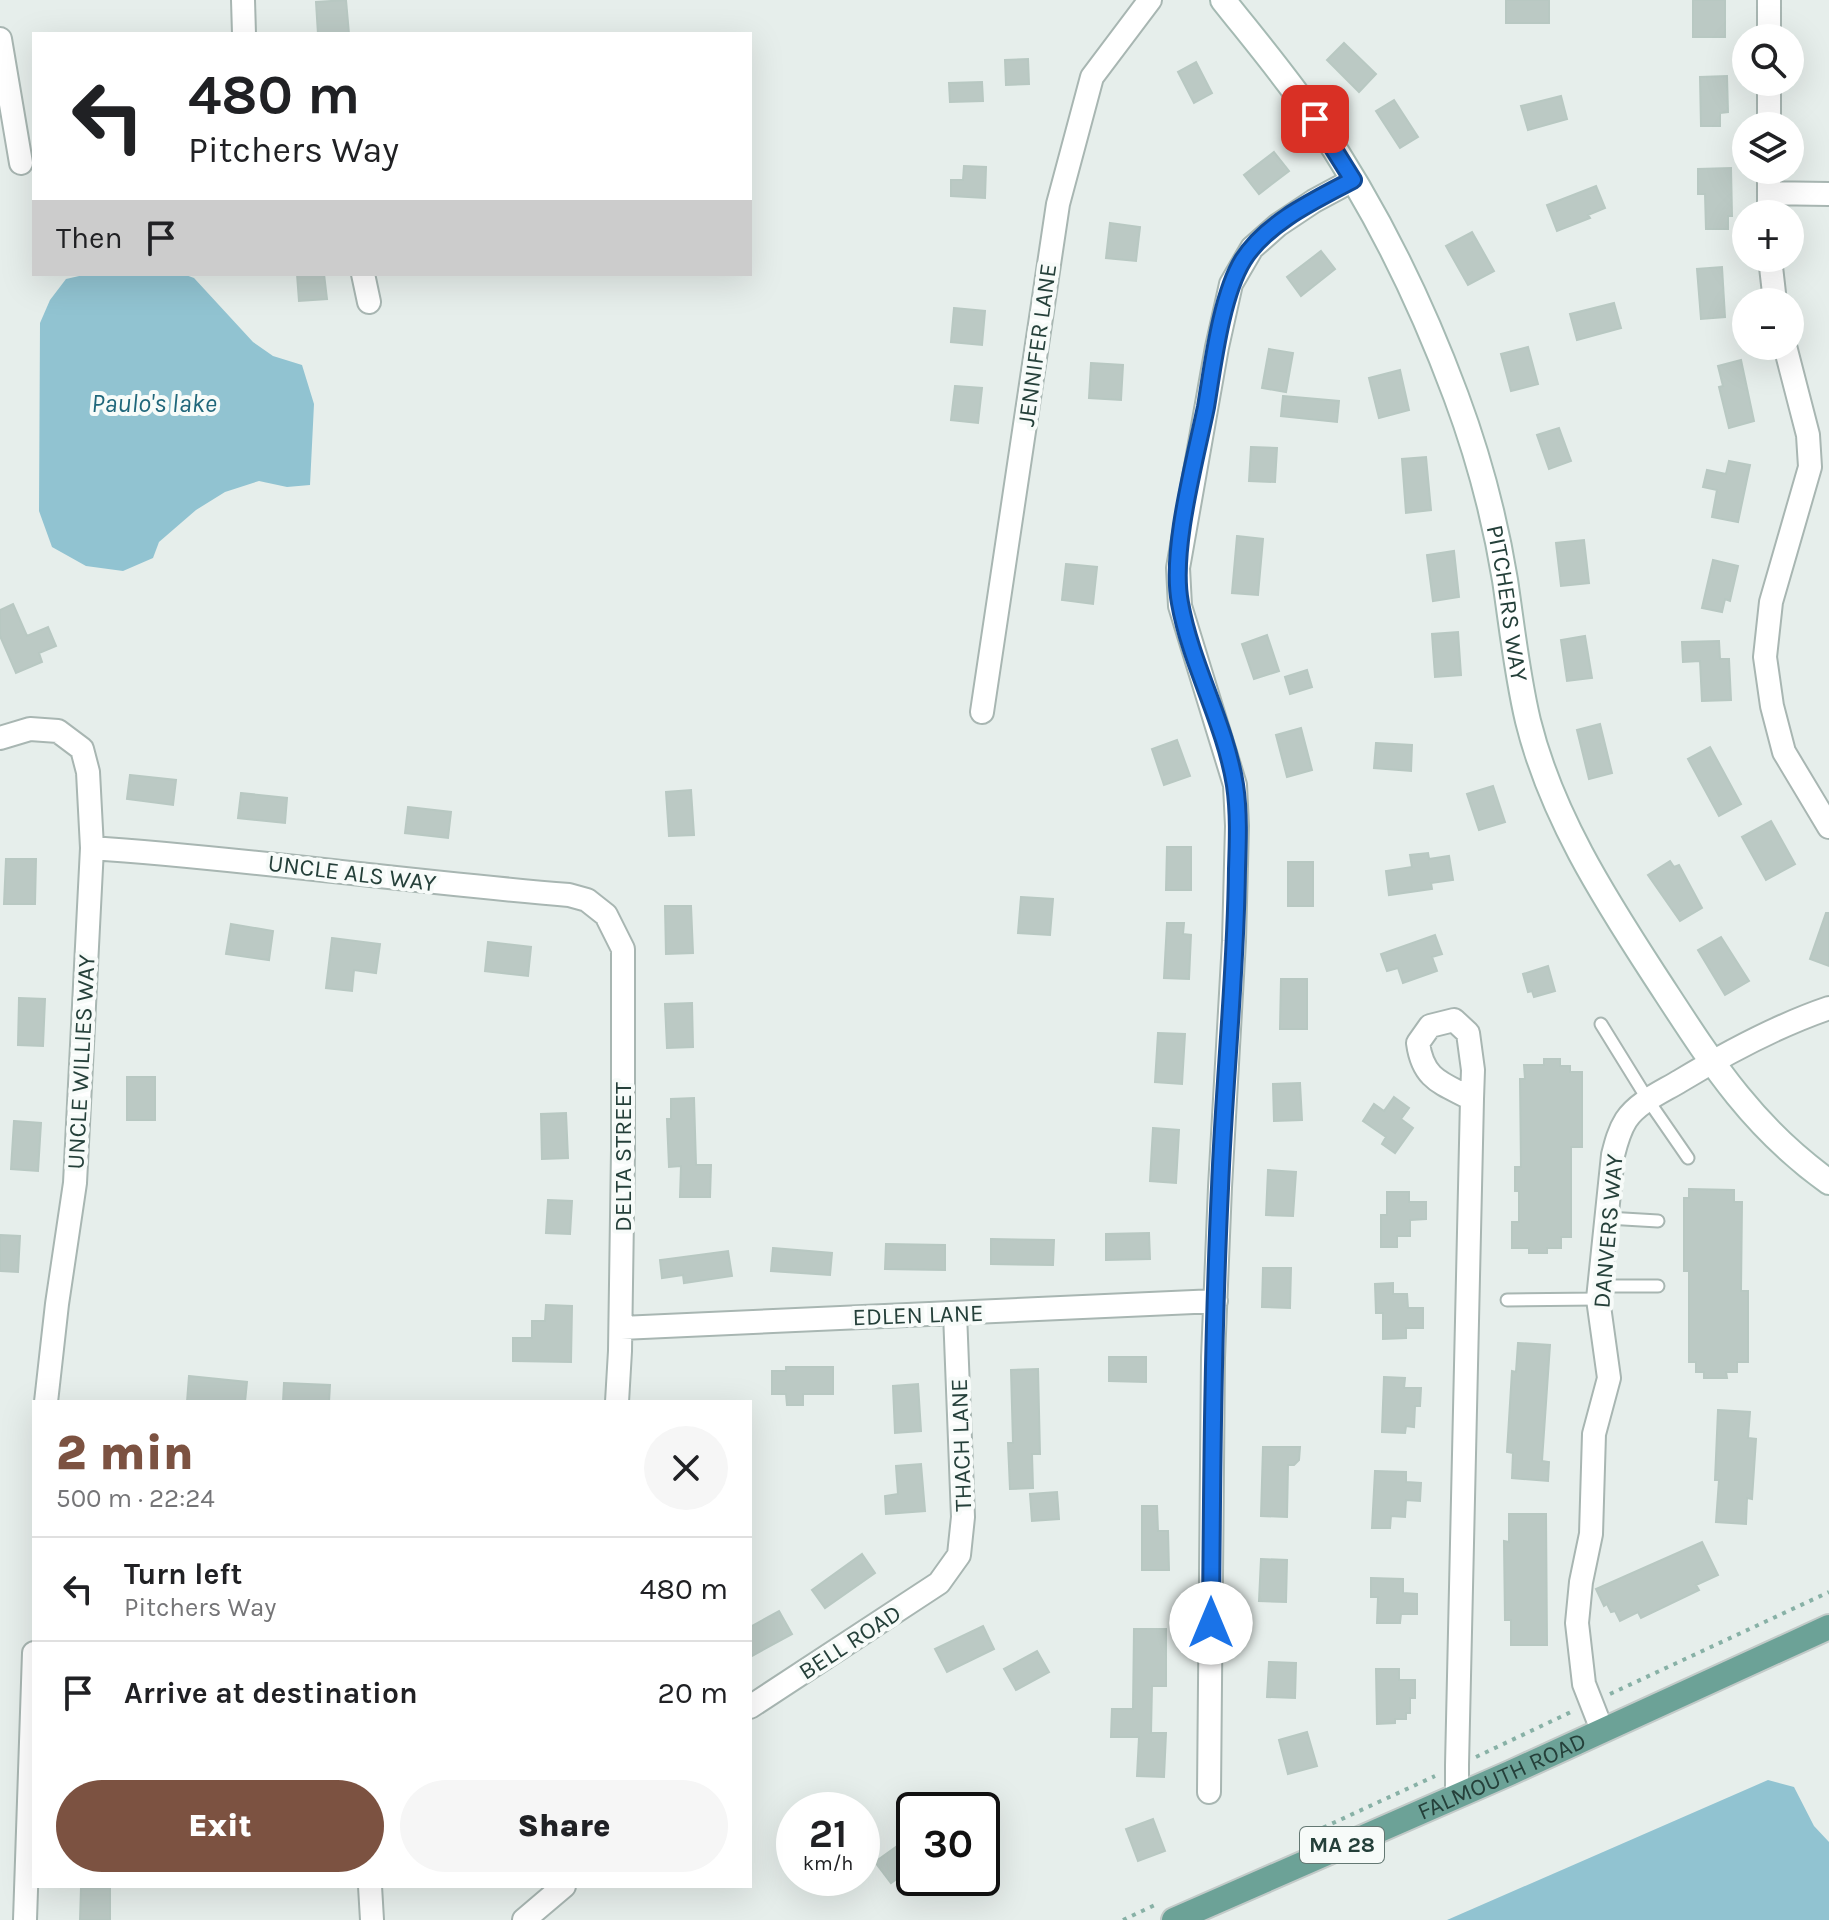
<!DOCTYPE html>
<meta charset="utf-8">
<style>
:root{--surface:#fff;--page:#f6f6f6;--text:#202124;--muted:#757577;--line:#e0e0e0;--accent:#7c5241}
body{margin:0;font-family:Karla,sans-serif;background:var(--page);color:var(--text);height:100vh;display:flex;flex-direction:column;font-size:30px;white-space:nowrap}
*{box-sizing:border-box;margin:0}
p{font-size:26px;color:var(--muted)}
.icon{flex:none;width:44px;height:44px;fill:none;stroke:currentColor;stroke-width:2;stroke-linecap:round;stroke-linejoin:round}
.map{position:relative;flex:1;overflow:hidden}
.drawer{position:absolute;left:32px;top:1400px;width:720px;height:488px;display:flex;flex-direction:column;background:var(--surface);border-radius:0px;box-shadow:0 8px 32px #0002}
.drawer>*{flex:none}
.top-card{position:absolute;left:32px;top:32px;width:720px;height:244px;border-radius:0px;box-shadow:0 8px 32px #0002;background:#fff;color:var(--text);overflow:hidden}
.tools{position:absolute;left:1732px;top:24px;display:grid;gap:16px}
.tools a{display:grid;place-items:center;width:72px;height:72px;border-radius:50%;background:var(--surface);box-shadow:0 8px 32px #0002;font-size:40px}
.speed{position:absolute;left:776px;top:1792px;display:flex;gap:16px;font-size:40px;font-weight:700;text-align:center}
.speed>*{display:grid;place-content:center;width:104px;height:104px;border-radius:50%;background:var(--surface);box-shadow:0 8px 32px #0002;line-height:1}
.speed small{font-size:20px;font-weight:400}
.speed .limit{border:4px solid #111;border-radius:12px;background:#fff;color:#111}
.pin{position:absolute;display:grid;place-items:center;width:68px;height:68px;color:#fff;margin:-34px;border-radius:16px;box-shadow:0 4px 12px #0006}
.me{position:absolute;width:88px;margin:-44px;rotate:0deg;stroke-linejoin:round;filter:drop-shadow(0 0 6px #0008)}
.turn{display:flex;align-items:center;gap:28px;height:168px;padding:0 24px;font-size:36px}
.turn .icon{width:104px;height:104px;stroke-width:2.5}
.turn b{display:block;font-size:56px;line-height:68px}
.then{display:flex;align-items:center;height:76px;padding:0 24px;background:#0003;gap:16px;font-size:30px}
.round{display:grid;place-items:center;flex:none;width:84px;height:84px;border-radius:42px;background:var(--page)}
.overview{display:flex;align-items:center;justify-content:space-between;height:136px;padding:0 24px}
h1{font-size:48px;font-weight:800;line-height:60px;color:var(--accent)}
.primary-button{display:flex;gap:16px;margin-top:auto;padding:16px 24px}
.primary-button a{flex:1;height:92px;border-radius:48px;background:var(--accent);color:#fff;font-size:32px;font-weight:800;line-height:92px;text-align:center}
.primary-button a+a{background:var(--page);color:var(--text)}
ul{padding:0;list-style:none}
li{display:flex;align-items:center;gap:24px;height:104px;padding:0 24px;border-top:2px solid var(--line)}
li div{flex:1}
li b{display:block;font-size:30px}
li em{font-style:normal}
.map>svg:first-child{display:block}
.water{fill:#91c3d1}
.building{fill:#bbc9c4;stroke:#b8c8c2;stroke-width:2}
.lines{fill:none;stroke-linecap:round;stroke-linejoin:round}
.lane-casing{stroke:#a8b6b2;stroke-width:15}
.street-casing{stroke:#a8b6b2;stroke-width:26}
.secondary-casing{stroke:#a5bab3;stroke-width:28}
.primary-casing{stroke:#c2cac8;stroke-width:28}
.path{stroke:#88b1a6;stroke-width:4;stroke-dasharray:4 6;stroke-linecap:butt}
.lane{stroke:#fff;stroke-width:11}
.street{stroke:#fff;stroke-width:22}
.secondary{stroke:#fff;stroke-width:24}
.primary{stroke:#6ca297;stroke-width:24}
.route-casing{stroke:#114b97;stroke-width:20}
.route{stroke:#1a73e8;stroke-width:14}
.labels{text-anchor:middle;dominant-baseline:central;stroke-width:8;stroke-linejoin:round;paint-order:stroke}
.shield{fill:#f7fbf9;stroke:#647873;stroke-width:2}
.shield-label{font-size:22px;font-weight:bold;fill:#25403a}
.street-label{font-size:24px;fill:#25403a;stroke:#f7fbf9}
.water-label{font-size:26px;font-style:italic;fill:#20677b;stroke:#f7fbf9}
</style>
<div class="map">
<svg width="1829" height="1920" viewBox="0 0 1829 1920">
<rect width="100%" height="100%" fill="#e6eeeb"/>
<path class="water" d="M88,274H183L194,278L253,342L273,356L302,365L314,404L310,485L287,487L259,481L225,492L196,510L159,542L153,558L123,571L86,566L52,547L39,511L40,323L50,300L66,279Z
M1768,1780L1794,1787L1814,1826L1829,1842V1920H1447Z"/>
<path class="building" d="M346,0L349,34H318L316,2Z
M1506,0H1549V23H1506Z
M1693,0H1725V37H1693Z
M1344,43L1376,74L1359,92L1327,60Z
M1028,59L1029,84L1006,85L1005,60Z
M1196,62L1212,93L1194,103L1178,72Z
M1727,76L1728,112L1720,113V126H1701L1700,77Z
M982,82L983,101L950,102L949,83Z
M1561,96L1567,119L1528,130L1521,106Z
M1394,100L1418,137L1400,148L1376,111Z
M1274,152L1289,171L1259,194L1244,175Z
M964,166L986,167L985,198L951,196V180H963Z
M1731,168L1732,216H1728V229H1706L1705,194H1698V169Z
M1596,186L1605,208L1588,215L1590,218L1557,231L1547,205Z
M1110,223L1140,227L1136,261L1106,258Z
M1472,232L1494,271L1468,285L1446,246Z
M1321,251L1335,269L1301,296L1287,277Z
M1722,267L1725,317L1701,319L1697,269Z
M297,274H324L327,299L299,301Z
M1614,303L1621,328L1577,340L1570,314Z
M954,308L985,311L982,345L951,342Z
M1528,347L1538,384L1511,391L1501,354Z
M1269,349L1293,353L1286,392L1262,388Z
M1741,360L1754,421L1729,428L1719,387L1723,386L1718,366Z
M1091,363L1123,365L1121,400L1089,398Z
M1400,370L1409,410L1379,418L1369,378Z
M955,386L982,388L978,423L951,420Z
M1283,396L1339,401L1337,422L1281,416Z
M1559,428L1571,461L1549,469L1537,435Z
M1251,447L1277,448L1275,482L1249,481Z
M1426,457L1431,510L1406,513L1402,459Z
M1729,461L1750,465L1738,522L1712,517L1717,490L1703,487L1707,470L1726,474Z
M1237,536L1263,539L1258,595L1232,593Z
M1584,540L1589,583L1561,586L1556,543Z
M1454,551L1459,597L1433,601L1427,555Z
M1713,560L1738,566L1730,601L1725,599L1722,612L1702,608Z
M1066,564L1097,567L1093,604L1062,600Z
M13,604L27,636L48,627L56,646L39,653L42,662L16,673L0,636V610Z
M1458,632L1461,675L1435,677L1432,634Z
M1267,635L1279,671L1254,679L1242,644Z
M1585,636L1592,678L1567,681L1561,640Z
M1719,641L1720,659H1729L1731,700L1702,701L1700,661L1683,662L1682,642Z
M1307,670L1312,687L1290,694L1285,677Z
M1600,724L1612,773L1589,779L1577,730Z
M1301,728L1312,770L1287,777L1276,735Z
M1177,740L1190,776L1164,785L1152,749Z
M1376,743L1412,745L1411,771L1374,768Z
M1710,747L1741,804L1719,816L1688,759Z
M130,775L176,780L173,805L127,799Z
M1493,786L1505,822L1479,830L1467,794Z
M691,790L694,835L669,836L666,792Z
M241,793L287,798L285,823L238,818Z
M408,807L451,812L448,838L405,833Z
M1771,821L1795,864L1766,880L1742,837Z
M1167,847H1191V890H1166Z
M1428,853L1429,859L1449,856L1453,880L1431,883L1432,889L1389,895L1386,871L1412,867L1410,855Z
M6,859H36L35,904H4Z
M1670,861L1674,867L1679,865L1702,908L1680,921L1648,875Z
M1288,862H1313V906H1288Z
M1021,897L1053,899L1050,935L1018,933Z
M665,906H691L693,953L666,954Z
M1826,913H1829V966L1810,959Z
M1167,923H1184L1183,934L1191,935L1189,979L1164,978Z
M231,924L273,931L269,960L226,954Z
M1435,935L1442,954L1432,957L1437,971L1403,983L1398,968L1387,971L1381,954Z
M1721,937L1749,981L1725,995L1698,950Z
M332,938L380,944L376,973L354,970L352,991L326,988Z
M488,942L531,947L528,976L485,971Z
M1548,966L1555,991L1534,997L1532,991L1528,992L1523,974Z
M1281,979H1307V1029H1280Z
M19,998L45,999L43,1046L18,1045Z
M692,1003L693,1047L667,1048L665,1004Z
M1158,1033L1185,1034L1182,1084L1155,1082Z
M1544,1059H1560V1066H1570V1072H1582V1147H1571V1237H1561V1248H1547V1253H1529V1248H1512V1222H1519V1191H1515V1167H1521L1520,1079H1525L1524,1065H1544Z
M127,1077H155V1120H127Z
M1300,1083L1302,1120L1274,1121L1273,1084Z
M1394,1097L1409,1108L1401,1119L1413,1128L1395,1153L1382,1144L1386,1137L1363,1121L1374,1104L1384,1111Z
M694,1098L696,1165H711L710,1197H680L681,1166L669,1167L667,1119H671V1099Z
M566,1113L568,1158L542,1159L541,1114Z
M14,1121L41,1123L38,1171L11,1169Z
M1153,1128L1179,1130L1176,1183L1150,1181Z
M1268,1170L1296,1172L1293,1216L1266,1215Z
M1689,1189L1734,1190V1202H1742L1741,1291H1748V1362H1737V1372H1726L1727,1378H1704V1372H1696V1362H1689V1271H1684V1198H1689Z
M1387,1192H1409V1202H1426V1219L1410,1220V1236H1397V1247H1381V1215H1387Z
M548,1200L572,1201L570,1234L546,1233Z
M1149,1233L1150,1259L1106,1260V1234Z
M0,1235L20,1236L18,1272L0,1271Z
M991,1239L1054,1240L1053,1265L991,1264Z
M886,1244L945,1245V1270L885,1269Z
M773,1248L832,1253L830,1275L771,1271Z
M728,1251L732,1276L684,1283L683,1275L662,1278L660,1260Z
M1263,1268H1291L1290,1308L1262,1307Z
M1393,1283V1294H1407L1408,1308H1423V1328H1406V1338L1383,1339V1313H1376L1375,1284Z
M546,1305L572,1306L571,1362L513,1361V1338H532V1321H545Z
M1518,1343L1550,1345L1542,1461L1549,1462L1548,1481L1512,1478L1513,1453L1507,1452L1512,1371L1516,1372Z
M1109,1357H1146V1382L1109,1381Z
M786,1367H833V1394H803V1405H787L786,1394H772V1371H786Z
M1038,1369L1040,1454H1032L1033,1488L1010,1489L1008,1443H1013L1011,1370Z
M189,1376L247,1382L245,1402H187Z
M1384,1377L1405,1378L1404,1388H1421L1420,1406H1415L1414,1427L1406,1426L1405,1433L1382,1432Z
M284,1383L330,1385L329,1402H283Z
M918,1384L921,1431L895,1433L893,1386Z
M1718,1410L1750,1412L1748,1438L1756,1439L1752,1499L1747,1498L1746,1524L1716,1522L1719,1480H1715Z
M1263,1447H1300L1299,1460L1294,1465H1288L1287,1517L1261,1516Z
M921,1464L925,1511L886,1514L885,1496L898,1494L896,1466Z
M1375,1471L1406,1472V1482L1421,1483L1420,1501L1406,1500L1405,1517L1391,1516L1390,1528H1372Z
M1057,1492L1059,1519L1032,1521L1030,1494Z
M1142,1506H1157L1158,1531H1168L1169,1570H1142Z
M1509,1514H1546L1547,1645H1511V1620H1505L1504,1541L1509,1542Z
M1702,1542L1718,1575L1696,1585L1699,1590L1641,1618L1638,1612L1620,1621L1615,1611L1611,1612L1607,1604L1604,1606L1596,1589Z
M862,1554L875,1573L825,1608L812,1590Z
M1261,1559L1287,1560L1286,1602L1259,1601Z
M1371,1578L1403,1579V1593L1417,1594V1614H1401L1400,1623H1377L1378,1597H1371Z
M779,1611L792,1634L750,1657V1627Z
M983,1626L994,1649L947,1672L935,1649Z
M1134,1629H1166V1686H1152L1151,1733H1166L1164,1777L1137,1776L1139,1737H1111L1112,1709H1133Z
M1037,1651L1049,1672L1016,1690L1004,1669Z
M1269,1662L1296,1663L1295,1698L1267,1697Z
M1376,1669H1399V1680H1415V1698H1410V1713H1406V1719H1395V1723L1377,1724Z
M1307,1732L1317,1766L1288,1774L1279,1740Z
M1153,1819L1165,1851L1138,1861L1126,1829Z
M914,1834V1866L891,1883L875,1862Z
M81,1888H110V1920H80Z"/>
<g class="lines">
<g class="lane-casing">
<path id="lane" d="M1601,1024L1648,1100L1688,1158
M1607,1218L1658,1221
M1600,1286H1658
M1507,1300L1598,1299"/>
</g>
<g class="street-casing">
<path id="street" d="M243,0L244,34
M1769,38V0
M0,39L21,163
M1769,82V126
M1769,170V214
M1769,193L1829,194
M1770,258L1775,302
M363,274L369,302
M1785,346L1808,435L1810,467L1771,602L1765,657L1772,706L1784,752L1829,827
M982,712L1058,204L1092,77L1150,0
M0,738L30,729L58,731L82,749L88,772L92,848L75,1183L57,1304L46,1402
M92,848C251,859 410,882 569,895L587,900L606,915L623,949V1150L620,1351L617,1402
M621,1328L1216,1301
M750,1707L939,1583L959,1555L963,1517L955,1313
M1602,1730L1584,1684L1577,1623L1581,1582L1591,1534L1594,1434L1609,1378L1598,1299L1613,1155C1616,1143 1619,1131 1626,1120C1638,1102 1662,1092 1680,1081C1728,1052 1776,1026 1829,1008
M1209,1792L1213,1358L1220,1187L1234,941L1237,826L1235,785L1180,606L1178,568L1217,347L1231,284L1252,248L1278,225L1314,201L1353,180
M1457,1796V1765L1472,1099L1473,1070L1468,1033L1454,1020L1430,1026L1418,1043C1423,1080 1442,1083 1472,1099
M370,1886L372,1920
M25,1920L34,1653
M524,1920L564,1886"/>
</g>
<g class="secondary-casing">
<g id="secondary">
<path id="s1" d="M1223,0C1254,39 1286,77 1314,118C1374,205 1420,299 1456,396C1478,455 1495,519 1505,580C1512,627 1517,675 1528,721C1551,814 1603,896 1655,976C1708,1057 1748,1124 1829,1182"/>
</g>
</g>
<g class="primary-casing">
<g id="primary">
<path id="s2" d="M1174,1920L1510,1773L1829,1627"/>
</g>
</g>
<path class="path" d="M1610,1694L1829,1592
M1476,1757L1573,1711
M1305,1836L1435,1776
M1123,1920L1159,1903"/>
<use href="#lane" class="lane"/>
<use href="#street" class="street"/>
<use href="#secondary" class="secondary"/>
<use href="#primary" class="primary"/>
</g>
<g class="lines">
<g class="route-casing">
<path id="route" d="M1211,1623C1212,1478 1213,1333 1220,1188C1224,1082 1236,975 1237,869C1238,841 1239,812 1235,785C1225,723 1191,665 1180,603C1170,551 1195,461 1206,407C1213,365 1221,296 1243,260C1266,223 1315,200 1353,180L1315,119"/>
</g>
<use href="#route" class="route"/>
</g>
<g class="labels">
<rect class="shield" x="1300" y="1827" width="84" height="36" rx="6"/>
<g class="shield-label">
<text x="1342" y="1845">MA 28</text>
</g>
<g class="street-label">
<text transform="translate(1037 345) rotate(-82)">JENNIFER LANE</text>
<text stroke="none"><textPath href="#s1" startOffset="676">PITCHERS WAY</textPath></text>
<text transform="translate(352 873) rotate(7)">UNCLE ALS WAY</text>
<text transform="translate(81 1062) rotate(-87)">UNCLE WILLIES WAY</text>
<text transform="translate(623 1157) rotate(-90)">DELTA STREET</text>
<text transform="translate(1608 1231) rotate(-85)">DANVERS WAY</text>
<text transform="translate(918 1315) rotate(-2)">EDLEN LANE</text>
<text transform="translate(961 1445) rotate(-92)">THACH LANE</text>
<text transform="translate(850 1642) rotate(-33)">BELL ROAD</text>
<text stroke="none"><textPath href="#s2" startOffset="358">FALMOUTH ROAD</textPath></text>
</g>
<g class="water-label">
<text x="154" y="403">Paulo's lake</text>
</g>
</g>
</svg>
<div class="tools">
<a><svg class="icon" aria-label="search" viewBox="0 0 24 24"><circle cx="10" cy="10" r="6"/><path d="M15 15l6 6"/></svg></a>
<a><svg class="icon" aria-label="layers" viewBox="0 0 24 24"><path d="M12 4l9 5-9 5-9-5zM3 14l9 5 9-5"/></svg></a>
<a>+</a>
<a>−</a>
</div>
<div class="speed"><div>21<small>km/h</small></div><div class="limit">30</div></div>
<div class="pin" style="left:1315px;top:119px;background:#d93025"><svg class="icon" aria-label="arrive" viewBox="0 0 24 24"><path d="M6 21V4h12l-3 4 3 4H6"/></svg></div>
<svg class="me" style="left:1211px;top:1623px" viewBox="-20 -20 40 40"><circle r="19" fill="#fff"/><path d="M0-13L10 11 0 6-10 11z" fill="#1a73e8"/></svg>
<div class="top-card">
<div class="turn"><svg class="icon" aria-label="left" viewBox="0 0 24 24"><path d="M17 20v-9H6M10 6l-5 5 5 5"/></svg><div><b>480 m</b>Pitchers Way</div></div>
<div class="then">Then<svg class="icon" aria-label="arrive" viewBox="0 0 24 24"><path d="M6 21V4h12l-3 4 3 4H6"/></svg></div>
</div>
<section class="drawer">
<div class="overview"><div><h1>2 min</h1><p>500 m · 22:24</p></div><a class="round"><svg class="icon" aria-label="close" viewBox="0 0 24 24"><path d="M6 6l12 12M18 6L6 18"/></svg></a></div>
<ul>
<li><svg class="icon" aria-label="left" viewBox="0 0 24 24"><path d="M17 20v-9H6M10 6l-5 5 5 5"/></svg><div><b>Turn left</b><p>Pitchers Way</p></div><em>480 m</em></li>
<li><svg class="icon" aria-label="arrive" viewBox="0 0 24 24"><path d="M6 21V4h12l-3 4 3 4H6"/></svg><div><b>Arrive at destination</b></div><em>20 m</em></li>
</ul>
<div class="primary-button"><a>Exit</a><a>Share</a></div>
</section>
</div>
